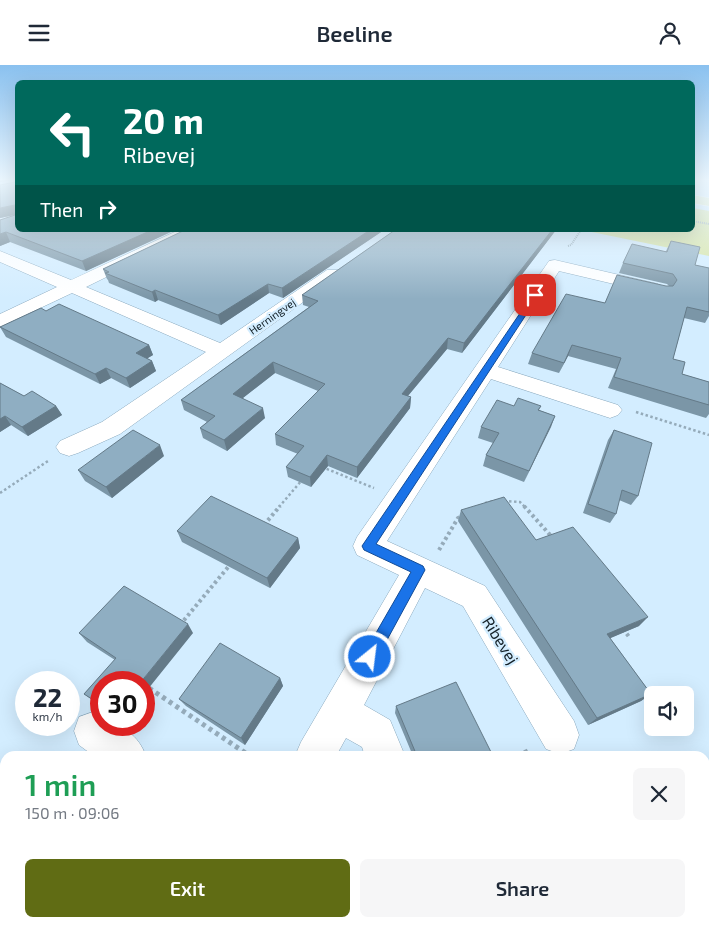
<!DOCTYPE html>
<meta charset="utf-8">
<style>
:root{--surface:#fff;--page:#f6f6f7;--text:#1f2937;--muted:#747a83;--accent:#606c14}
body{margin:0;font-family:"Exo 2",sans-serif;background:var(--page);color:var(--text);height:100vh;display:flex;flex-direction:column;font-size:19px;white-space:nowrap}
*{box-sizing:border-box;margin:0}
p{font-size:16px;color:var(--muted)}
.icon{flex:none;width:28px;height:28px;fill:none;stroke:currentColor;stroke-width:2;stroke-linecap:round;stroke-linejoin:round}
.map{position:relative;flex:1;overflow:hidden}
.details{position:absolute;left:0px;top:686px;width:710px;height:176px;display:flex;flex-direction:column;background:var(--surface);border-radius:15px 15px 0 0;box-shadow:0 5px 20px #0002}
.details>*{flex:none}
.guide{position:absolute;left:15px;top:15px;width:680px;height:152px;border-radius:8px;box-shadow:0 5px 20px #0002;background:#00695c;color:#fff;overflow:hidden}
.tools{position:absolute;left:644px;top:621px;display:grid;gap:10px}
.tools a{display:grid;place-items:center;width:50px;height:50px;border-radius:8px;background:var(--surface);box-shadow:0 5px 20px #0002;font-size:25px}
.speed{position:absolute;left:15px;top:606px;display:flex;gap:10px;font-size:25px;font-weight:700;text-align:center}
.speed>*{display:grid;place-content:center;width:65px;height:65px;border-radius:50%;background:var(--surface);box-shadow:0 5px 20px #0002;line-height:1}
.speed small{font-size:12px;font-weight:400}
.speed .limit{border:8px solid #d22;background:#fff;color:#111}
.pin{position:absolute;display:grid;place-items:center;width:42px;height:42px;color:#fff;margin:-21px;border-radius:10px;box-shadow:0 2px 8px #0006}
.me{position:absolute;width:55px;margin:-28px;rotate:29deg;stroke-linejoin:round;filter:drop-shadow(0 0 4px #0008)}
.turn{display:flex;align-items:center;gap:18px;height:105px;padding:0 25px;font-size:22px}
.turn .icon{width:65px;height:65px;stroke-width:2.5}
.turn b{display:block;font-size:35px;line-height:42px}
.then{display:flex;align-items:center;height:48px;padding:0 25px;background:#0003;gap:10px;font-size:19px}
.round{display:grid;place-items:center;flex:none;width:52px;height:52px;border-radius:8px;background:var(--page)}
.headline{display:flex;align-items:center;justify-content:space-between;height:85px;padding:0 25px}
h1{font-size:30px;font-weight:600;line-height:38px;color:#1e9e55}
.cta{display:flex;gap:10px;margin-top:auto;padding:10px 25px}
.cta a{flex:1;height:58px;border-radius:8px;background:var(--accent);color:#fff;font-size:20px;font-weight:600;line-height:58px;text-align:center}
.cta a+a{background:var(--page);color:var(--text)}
header{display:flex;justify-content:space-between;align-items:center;height:65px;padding:0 25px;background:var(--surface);font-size:22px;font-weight:600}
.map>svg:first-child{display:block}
.green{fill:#d7e4a0}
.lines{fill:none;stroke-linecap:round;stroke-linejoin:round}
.minor-casing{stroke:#8aa9be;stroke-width:1}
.major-casing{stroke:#fff;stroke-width:1}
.path-far3{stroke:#95abba;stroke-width:2;stroke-dasharray:1 1;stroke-linecap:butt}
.path-far2{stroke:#95abba;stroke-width:2.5;stroke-dasharray:2.5 2.5;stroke-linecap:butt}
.path-far1{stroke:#95abba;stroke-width:4;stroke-dasharray:3 3;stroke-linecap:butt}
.path{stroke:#95abba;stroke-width:5;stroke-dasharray:4 4;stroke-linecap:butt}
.minor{fill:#fff;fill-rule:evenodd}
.major{fill:#e3ecba;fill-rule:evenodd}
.wall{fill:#7b96a7}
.shaded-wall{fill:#647a88}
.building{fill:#8faec2;stroke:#647a88}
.route{fill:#1a73e8;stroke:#114b97}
.labels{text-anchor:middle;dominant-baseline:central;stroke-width:4.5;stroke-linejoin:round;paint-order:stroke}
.far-street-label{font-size:11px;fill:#142128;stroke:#d3edff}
.near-street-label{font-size:16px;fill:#142128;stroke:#d3edff}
</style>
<header><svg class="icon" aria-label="menu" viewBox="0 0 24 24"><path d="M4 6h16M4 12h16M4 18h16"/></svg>Beeline<svg class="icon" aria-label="person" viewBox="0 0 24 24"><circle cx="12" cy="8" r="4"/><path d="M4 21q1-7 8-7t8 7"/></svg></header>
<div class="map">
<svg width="709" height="862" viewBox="0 0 709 862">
<rect width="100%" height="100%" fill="#d3edff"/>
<path class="green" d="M693,143L709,146V191L582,165H692Z"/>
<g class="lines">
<g class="minor-casing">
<path id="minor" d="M179,165H198L196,168L86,222L220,278L327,205H339L342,209L120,369L78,388L69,391L60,388L56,382L60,376L102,357L206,287L72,228L0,262V249L57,222L0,197V186L71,215Z
M555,195L658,219L661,223L658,227L652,228L559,206L498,302L618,340L622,345L618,350L610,353L491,314L387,476L485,521L574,656L579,670L574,684L560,689L546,684L463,541L425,523L364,640L390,655L405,691H365L362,682L346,673L336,691H295L301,677L399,510L357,490L353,481L357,472L549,196Z
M93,647L101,650V660C124,660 138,670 146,691H94L79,680L74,666L79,652Z
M197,858H245L243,862H195Z
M422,858H470L472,862H424Z"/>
</g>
<g class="major-casing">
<path id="major" d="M692,130L709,133V141L692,138Z"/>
</g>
<path class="path-far3" d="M692,156L709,159
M568,181L571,180L581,165"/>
<path class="path-far2" d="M636,347L709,370
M322,402L374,423
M0,428L48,396
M504,436L520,437L525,442
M485,438L498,435
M279,442L302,415"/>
<path class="path-far1" d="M524,441L552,472
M264,460L280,441
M439,485L458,453L462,451
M180,560L229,501
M623,564L630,573
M144,620L151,625"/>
<path class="path" d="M149,623L250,691
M517,691L530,685
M705,772L709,727
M697,858V862"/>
<use href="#minor" class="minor"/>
<use href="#major" class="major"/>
</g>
<path class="wall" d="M0,114H18L175,165L86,206L10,177L0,181V155L15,150L0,153L15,117L16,114L0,117Z
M185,165H384L283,233L269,228L221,260L158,235L155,237L109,218L108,215L107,214L103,204Z
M395,165H556L462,288L447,284L408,331L411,332L410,343L357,413L328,401L311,422L288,412L286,402L298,389L276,380L275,369L318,326L275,308L243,333L265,353L227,386L203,373L200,363L207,357L184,345L181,335L309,242L303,240L302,230Z
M671,176L695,200L709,203V251L705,258L684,253L673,294L682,309L709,317V349L706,353L608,323L616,304L568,291L559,308L528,299L532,288L605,238L669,221L667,219L619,208L623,198L666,186Z
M46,246L149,280L153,290L147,293L152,296L156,306L130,323L111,313L100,319L6,272L0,262Z
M0,318L24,331L56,341L62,350L28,371L11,360L0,367Z
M514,341H541L539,345L555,351L524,417L483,401L486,390L493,378L478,373L481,362Z
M614,365L638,431L631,440L619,435L616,449L610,458L583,448L608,375Z
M164,391L112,433L85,416L78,405Z
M461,445L536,475L639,561L610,573L651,629L641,636L588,660L458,456Z
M177,466L298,473L300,483L270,523L182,477Z
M79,568H193L101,618V641L84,629L115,595L87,577Z
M280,613L283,621L245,680L186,641L179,634Z
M396,641L493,691H413L395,648Z
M481,858H577L579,862H483Z"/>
<path class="shaded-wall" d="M0,114H18L0,117Z
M15,140L18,149L0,153V143Z
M152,165H175L86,206L82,196Z
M370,165H384L283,233L282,223Z
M552,165H556L462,288L464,278Z
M6,167L10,177L0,181V169Z
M268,219L269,228L221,260L218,250Z
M155,225L158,235L155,237L152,227Z
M448,273L447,284L401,339L402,329Z
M149,280L153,290L140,298L136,288Z
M572,280L568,291L559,308L564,298Z
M152,296L156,306L130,323L126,313Z
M273,297L275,308L235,339L233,329Z
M106,303L111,313L100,319L95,309Z
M411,332L410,343L357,413V402Z
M56,341L62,350L28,371L22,362Z
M263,343L265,353L227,386L224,375Z
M5,351L11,360L0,367V354Z
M555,351L551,362L524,417L529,406Z
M160,380L164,391L112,433L106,422Z
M327,390L328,401L311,422L310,412Z
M298,473L300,483L270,523L267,513Z
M648,552L639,561L599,578L607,569Z
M188,559L193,568L144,629V618H140Z
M280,613L283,621L245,680L241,673Z
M651,629L641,636L588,660L597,653Z
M0,725L5,729V737L0,732Z
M121,858H131L129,862H119Z"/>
<path class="building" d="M16,114H18V165H152L82,196L6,167L0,169V155L15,150V140L0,143V120L15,117Z
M185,165H370L282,223L268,219L218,250L155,225L152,227L105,208L109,207L103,204Z
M395,165H552L464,278L448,273L402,329L411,332L357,402L327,390L310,412L286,402L304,381L275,369L325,319L273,297L233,329L263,343L224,375L200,363L215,351L181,335L318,236L302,230Z
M671,176L700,182L695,200L709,203V247L687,242L673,294L685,297L682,309L709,317V340L614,312L621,293L572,280L564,298L532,288L566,229L605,238L617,210L666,221H673L677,215L673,209L623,198L632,179L667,187Z
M59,239L149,280L136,288L152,296L126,313L106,303L95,309L0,262L41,243L46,246Z
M0,318L24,331L32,326L56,341L22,362L5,351L0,354Z
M518,333L541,341L538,345L555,351L529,406L486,390L499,368L481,362L497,335L514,341Z
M133,365L160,380L106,422L78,405Z
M614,365L652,378L638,431L622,425L616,449L588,439Z
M211,431L298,473L267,513L177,466Z
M504,432L536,475L573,462L648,552L607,569L651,629L597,653L461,445Z
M124,521L188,559L140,618H101V640L84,629L116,593L79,568Z
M220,578L280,613L241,673L179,634Z
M456,617L493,691H417L396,641Z
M0,732L5,737V858H121L119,862H0Z
M487,858H577L579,862H488Z"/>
<linearGradient id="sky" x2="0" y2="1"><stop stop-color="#8ac1ef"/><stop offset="0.49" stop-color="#ebf7ff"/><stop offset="1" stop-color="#ebf7ff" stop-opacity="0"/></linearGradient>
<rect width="709" height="234" fill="url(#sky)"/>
<path class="route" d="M533,229L539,230L376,479L423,501L425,505L375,597L370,599L365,597L363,592L365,587L411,507L364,485L362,481Z"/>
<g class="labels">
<g class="far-street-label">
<text transform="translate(272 251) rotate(-35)">Herningvej</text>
</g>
<g class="near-street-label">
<text transform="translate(501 575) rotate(58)">Ribevej</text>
</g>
</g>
</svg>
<div class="tools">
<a><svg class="icon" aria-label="sound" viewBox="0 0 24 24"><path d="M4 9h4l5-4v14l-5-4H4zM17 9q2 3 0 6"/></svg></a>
</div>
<div class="speed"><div>22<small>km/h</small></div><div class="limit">30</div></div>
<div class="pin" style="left:535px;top:230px;background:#d93025"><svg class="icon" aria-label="arrive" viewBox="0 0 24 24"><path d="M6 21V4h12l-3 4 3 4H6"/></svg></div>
<svg class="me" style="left:370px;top:592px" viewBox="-20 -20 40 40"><circle r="17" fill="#1a73e8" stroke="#fff" stroke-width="3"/><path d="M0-11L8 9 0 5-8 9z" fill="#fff"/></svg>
<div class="guide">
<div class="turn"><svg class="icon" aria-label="left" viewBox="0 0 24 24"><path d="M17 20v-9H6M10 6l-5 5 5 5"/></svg><div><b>20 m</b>Ribevej</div></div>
<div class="then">Then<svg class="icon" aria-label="right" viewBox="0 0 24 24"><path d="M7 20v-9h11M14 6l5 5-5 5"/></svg></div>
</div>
<section class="details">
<div class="headline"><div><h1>1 min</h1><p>150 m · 09:06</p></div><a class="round"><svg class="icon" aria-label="close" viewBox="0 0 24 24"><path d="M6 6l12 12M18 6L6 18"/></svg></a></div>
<div class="cta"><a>Exit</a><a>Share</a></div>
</section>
</div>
